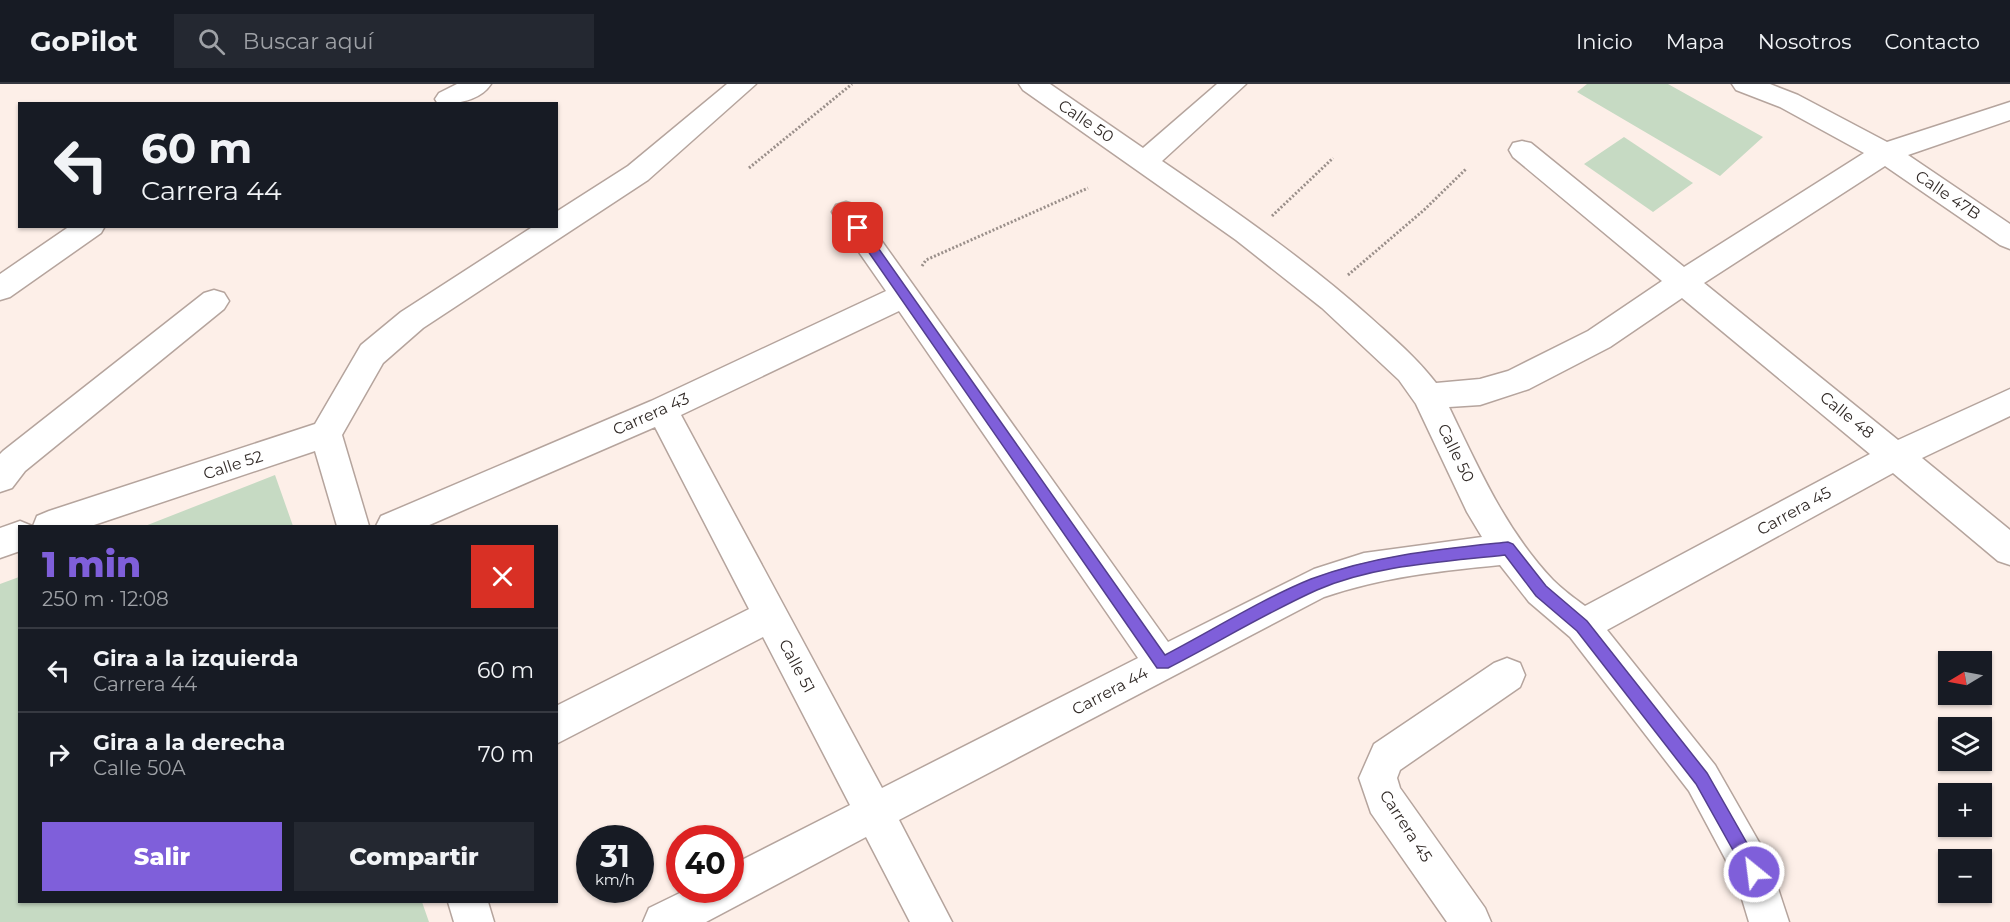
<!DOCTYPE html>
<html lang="es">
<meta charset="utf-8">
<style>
:root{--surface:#171b24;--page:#242831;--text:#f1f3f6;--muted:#9ea1a6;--line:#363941;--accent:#7f5fda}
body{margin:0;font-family:Montserrat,sans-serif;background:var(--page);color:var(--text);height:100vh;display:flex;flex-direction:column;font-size:22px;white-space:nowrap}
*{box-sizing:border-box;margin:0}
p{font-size:20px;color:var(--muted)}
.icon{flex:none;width:33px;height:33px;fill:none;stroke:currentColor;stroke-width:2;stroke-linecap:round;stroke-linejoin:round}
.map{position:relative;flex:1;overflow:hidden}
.drawer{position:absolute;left:18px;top:441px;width:540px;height:378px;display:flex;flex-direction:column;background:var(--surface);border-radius:0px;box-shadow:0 2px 4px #0004}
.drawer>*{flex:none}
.top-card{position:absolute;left:18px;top:18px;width:540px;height:126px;border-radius:0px;box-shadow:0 2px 4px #0004;background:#171b24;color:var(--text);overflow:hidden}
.needle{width:39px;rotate:260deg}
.tools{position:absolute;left:1938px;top:567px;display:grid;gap:12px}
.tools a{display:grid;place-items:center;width:54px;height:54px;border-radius:0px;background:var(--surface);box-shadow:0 2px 4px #0004;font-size:30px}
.speed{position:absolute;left:576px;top:741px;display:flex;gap:12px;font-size:30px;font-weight:700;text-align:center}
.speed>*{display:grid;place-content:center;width:78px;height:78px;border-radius:50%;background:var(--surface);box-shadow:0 2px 4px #0004;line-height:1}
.speed small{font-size:15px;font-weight:400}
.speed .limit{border:9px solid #d22;background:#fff;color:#111}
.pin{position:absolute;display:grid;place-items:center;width:51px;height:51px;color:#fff;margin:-26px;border-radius:12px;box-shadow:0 3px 9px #0006}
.me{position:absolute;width:66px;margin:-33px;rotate:331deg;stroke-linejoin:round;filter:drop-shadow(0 0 4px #0008)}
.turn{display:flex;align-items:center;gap:21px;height:126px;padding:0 24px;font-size:27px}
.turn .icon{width:78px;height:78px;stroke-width:2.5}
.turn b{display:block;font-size:42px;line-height:51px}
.round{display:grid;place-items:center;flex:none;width:63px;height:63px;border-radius:0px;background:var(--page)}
.overview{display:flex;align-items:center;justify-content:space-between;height:102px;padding:0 24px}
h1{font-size:36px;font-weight:800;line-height:45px;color:var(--accent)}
.cta{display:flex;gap:12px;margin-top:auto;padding:12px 24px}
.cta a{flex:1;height:69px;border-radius:0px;background:var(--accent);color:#fff;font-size:24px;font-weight:800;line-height:69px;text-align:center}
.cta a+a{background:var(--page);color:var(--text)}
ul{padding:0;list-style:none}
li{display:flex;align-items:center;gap:18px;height:84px;padding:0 24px;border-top:2px solid var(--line)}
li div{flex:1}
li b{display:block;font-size:22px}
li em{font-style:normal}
header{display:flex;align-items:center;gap:36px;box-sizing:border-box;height:84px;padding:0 30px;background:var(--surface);border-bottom:2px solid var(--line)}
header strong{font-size:28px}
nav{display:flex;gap:33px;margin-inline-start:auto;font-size:21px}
.search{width:420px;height:54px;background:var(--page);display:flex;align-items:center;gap:15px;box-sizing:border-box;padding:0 21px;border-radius:0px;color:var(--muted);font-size:22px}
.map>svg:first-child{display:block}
.green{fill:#c6dac3}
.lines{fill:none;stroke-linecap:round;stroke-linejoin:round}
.minor-casing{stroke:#b5a49d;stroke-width:3}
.path{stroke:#9a8f8a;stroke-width:3;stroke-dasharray:2 2;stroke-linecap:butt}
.minor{fill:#fff;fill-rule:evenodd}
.route{fill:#7f5fda;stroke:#533e8e;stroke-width:1.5}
.labels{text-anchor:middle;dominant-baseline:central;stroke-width:4.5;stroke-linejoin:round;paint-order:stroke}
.street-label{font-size:16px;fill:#322b28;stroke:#fff}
</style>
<header>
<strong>GoPilot</strong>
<div class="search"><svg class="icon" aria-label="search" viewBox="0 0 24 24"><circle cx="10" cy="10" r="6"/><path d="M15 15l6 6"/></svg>Buscar aquí</div>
<nav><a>Inicio</a><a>Mapa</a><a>Nosotros</a><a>Contacto</a></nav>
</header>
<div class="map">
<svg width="2010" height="838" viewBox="0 0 2010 838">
<rect width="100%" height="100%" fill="#fdefe8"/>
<path class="green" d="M1587,0H1668L1763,53L1720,92L1577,8Z
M1624,53L1693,99L1653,128L1584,80Z
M275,391L293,442H145Z
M19,493L20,818H422L429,838H0V500Z"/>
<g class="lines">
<g class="minor-casing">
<path id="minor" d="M457,0H491C480,17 456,20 438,20L435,15L439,9Z
M727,0H756L648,96L423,244L383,279L342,351L369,442H337L315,367L91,442H33L37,432L49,427L315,340L361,261L401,228L534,142H556V128L628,82Z
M1019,0H1050L1143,64L1217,0H1246L1162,77C1234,126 1306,176 1371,234C1394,255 1417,274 1436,299L1480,295L1508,287L1588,247L1662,197L1513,73L1509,66L1513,59L1522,57L1531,59L1684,183L1864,69L1780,23L1736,6L1732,0H1770L1798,11L1887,58L2010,18V36L1908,71L2010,140V165L2000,161L1885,82L1704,199L1898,356L2010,305V332L1922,374L2010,446V481L1998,477L1893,389L1607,546L1715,681L1768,774L1789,838H1749L1736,795L1689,707L1570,553L1529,518L1500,481C1440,487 1382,493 1324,513L899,736L952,838H910L866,753L706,838H643L649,824L686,806H730V782L850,721L763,553L556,660V622L749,525L655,343L427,442H376L381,432L651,317L886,207L836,135L832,128L836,121L846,118L856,121L1168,558L1314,485L1364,469L1482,453L1467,428L1416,320L1399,296L1322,224L1236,156L1023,6ZM1682,214L1870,370L1585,522C1574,514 1562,505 1553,496C1506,447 1478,383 1449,323L1480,321L1529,305L1610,263ZM899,227L1138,574L882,704L681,331Z
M70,142H105L101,149L10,213L0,216V190Z
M214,206L224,209L229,217L224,225L25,387L12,404L0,408V370L3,367L204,209Z
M20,437L32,442H20V467L0,474V444Z
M1507,574L1520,579L1525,591L1520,603L1400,686L1397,694L1400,704L1485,824L1491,838H1447L1371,729L1359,694L1374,660L1494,579Z
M448,818H488L494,838H454Z"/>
</g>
<path class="path" d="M749,84L852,0
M1272,132L1333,74
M922,182L926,176L1088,104
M1348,191L1424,126L1466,85"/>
<use href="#minor" class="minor"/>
</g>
<path class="route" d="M858,140L862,141L1165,571C1211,547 1264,514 1311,495C1374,471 1442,465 1508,458L1513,460L1546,502L1587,537L1707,689L1760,782L1762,788L1760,793L1754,796L1748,793L1696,700L1577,547L1536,512L1505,471C1443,478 1375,481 1317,506C1266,529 1217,559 1168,584H1157L854,147V141Z"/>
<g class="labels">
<g class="street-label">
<text transform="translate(1086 37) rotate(34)">Calle 50</text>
<text transform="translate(1948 111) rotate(34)">Calle 47B</text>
<text transform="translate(651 330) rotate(-24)">Carrera 43</text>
<text transform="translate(1847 331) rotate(39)">Calle 48</text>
<text transform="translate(1456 369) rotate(64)">Calle 50</text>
<text transform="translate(233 381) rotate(-18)">Calle 52</text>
<text transform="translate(1794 427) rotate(-29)">Carrera 45</text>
<text transform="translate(797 582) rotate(62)">Calle 51</text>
<text transform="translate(1110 607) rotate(-28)">Carrera 44</text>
<text transform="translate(1406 742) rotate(57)">Carrera 45</text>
</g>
</g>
</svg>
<div class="tools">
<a><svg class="needle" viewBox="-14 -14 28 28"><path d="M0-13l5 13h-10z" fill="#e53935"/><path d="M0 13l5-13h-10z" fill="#9ea1a6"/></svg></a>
<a><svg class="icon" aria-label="layers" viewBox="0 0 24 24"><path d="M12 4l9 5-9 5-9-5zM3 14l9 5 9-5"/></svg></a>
<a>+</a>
<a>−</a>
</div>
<div class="speed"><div>31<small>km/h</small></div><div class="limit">40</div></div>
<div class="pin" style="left:858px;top:144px;background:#d93025"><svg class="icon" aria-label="arrive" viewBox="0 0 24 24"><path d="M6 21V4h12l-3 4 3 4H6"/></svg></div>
<svg class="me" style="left:1754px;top:788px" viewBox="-20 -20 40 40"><circle r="17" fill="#7f5fda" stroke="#fff" stroke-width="3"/><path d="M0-11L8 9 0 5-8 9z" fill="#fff"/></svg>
<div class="top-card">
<div class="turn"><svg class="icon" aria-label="left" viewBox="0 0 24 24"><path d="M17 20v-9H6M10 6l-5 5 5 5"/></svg><div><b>60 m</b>Carrera 44</div></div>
</div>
<section class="drawer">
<div class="overview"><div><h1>1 min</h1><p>250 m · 12:08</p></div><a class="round" style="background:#d93025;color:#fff"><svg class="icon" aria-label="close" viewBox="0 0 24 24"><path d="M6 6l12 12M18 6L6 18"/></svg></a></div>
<ul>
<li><svg class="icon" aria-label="left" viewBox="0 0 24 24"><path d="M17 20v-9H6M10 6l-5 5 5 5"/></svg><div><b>Gira a la izquierda</b><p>Carrera 44</p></div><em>60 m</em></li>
<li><svg class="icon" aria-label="right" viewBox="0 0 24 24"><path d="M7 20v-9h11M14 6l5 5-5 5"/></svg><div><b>Gira a la derecha</b><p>Calle 50A</p></div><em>70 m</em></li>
</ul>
<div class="cta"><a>Salir</a><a>Compartir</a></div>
</section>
</div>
